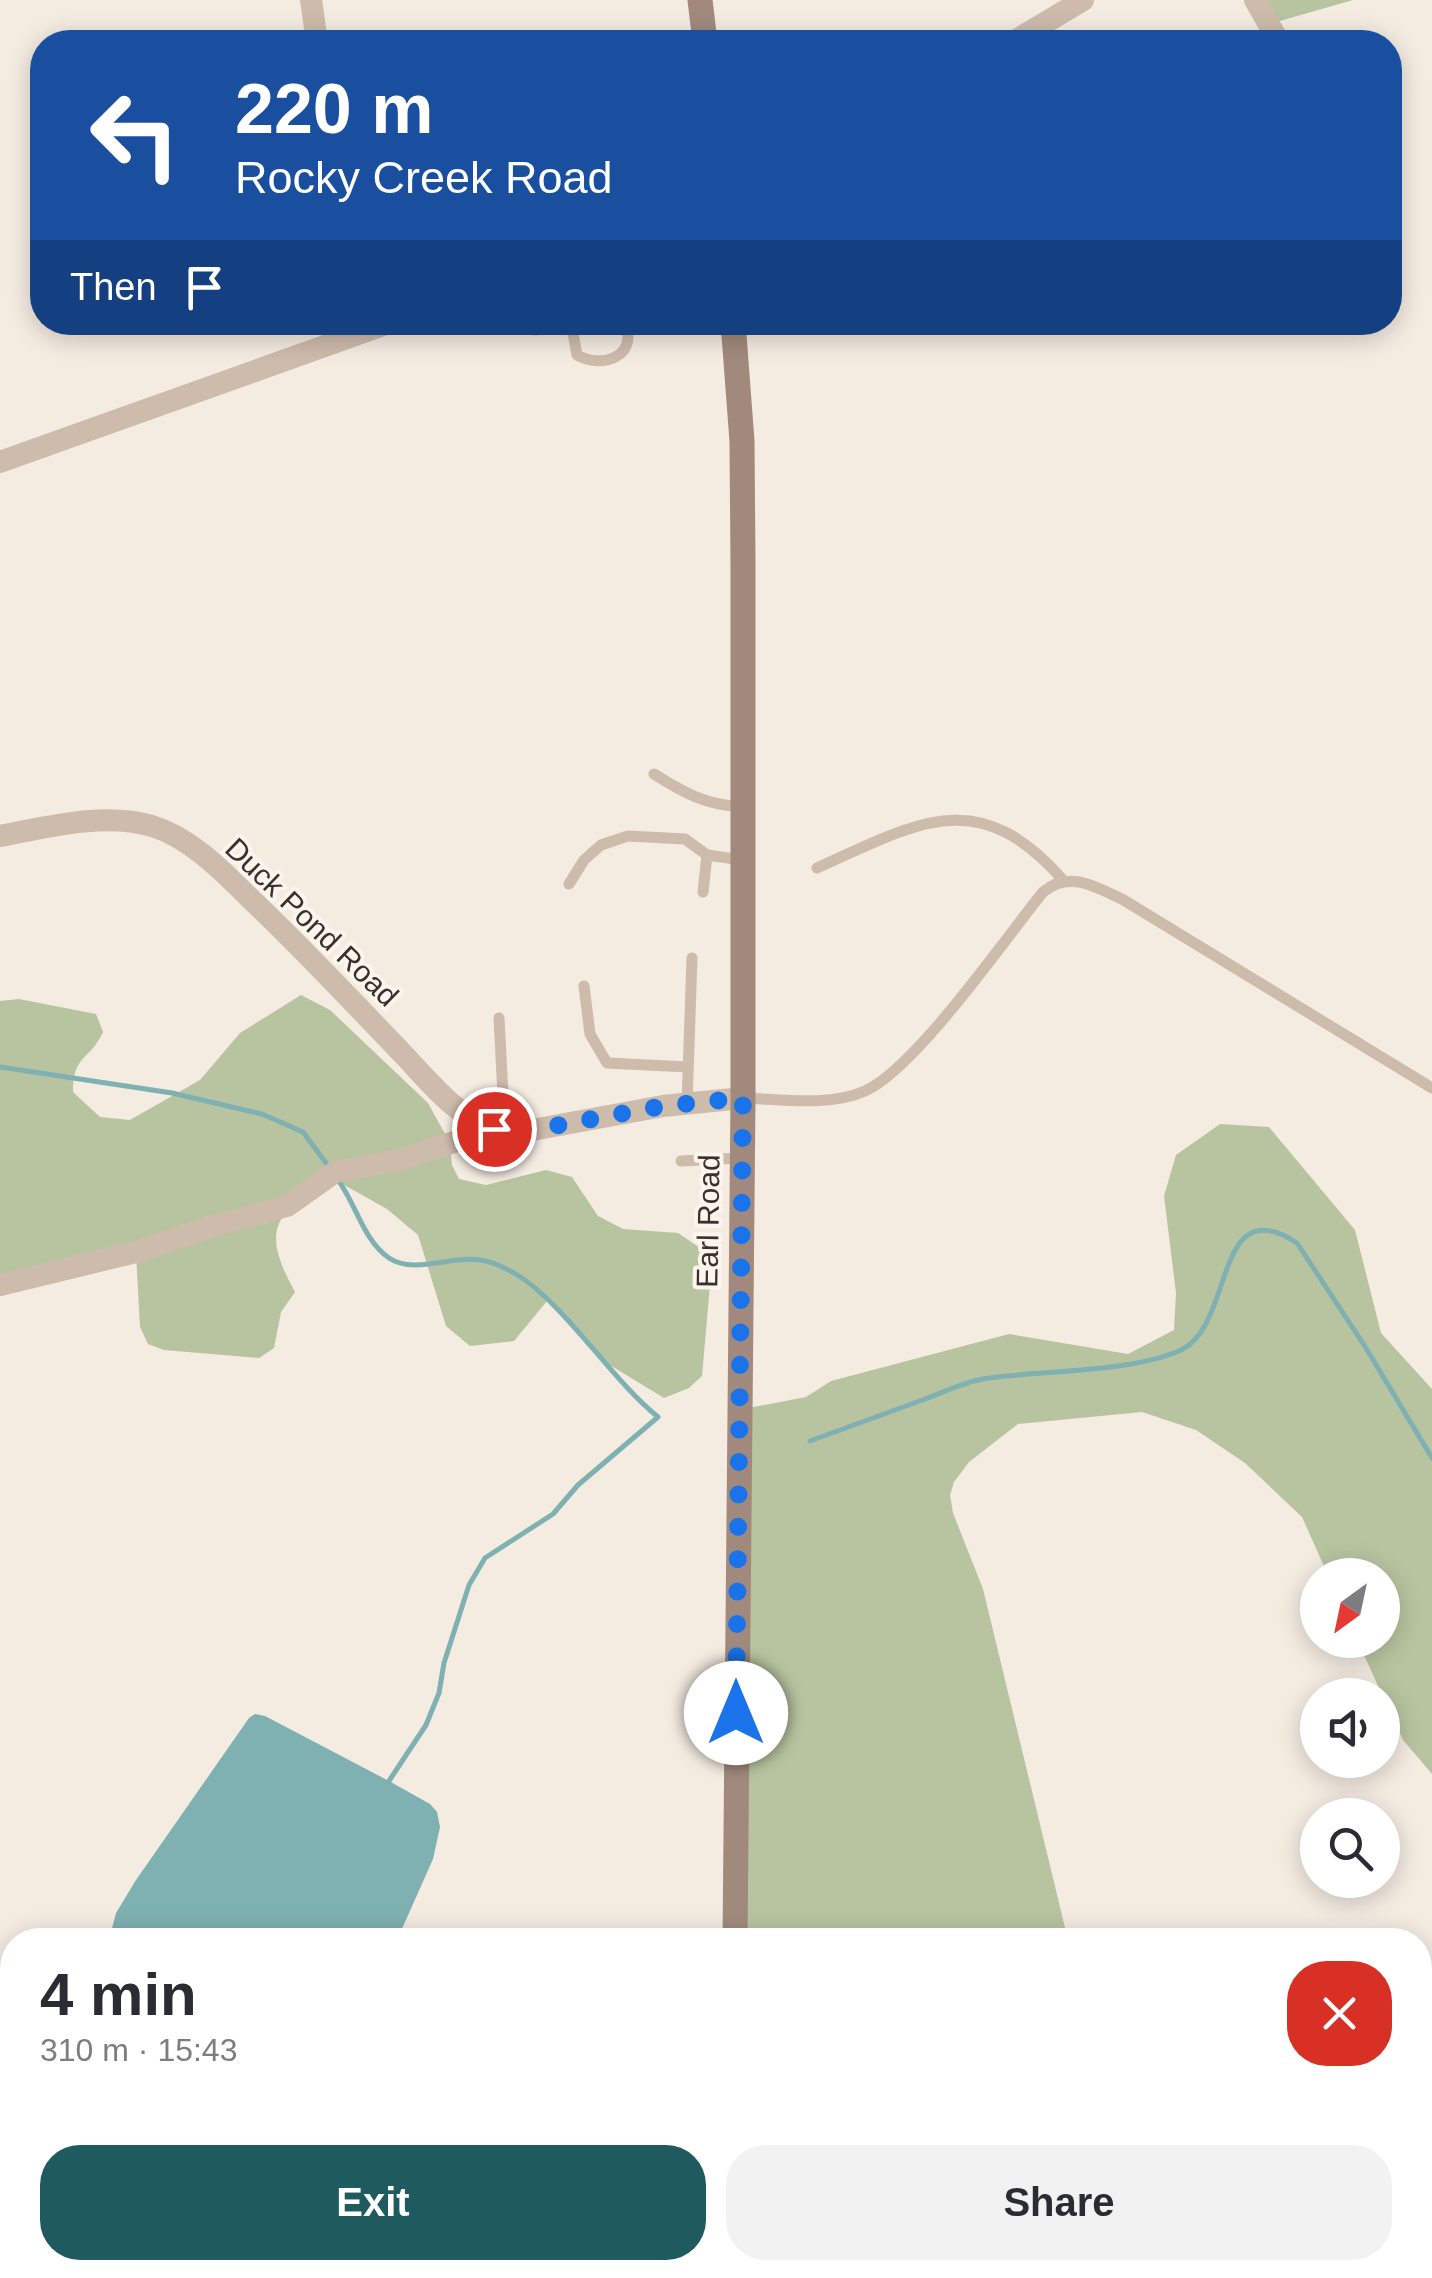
<!DOCTYPE html>
<meta charset="utf-8">
<style>
:root{--surface:#fff;--page:#f2f2f3;--text:#2b2b33;--muted:#7c7c81;--accent:#1f5a5e}
body{margin:0;font-family:Arial,sans-serif;background:var(--page);color:var(--text);height:100vh;display:flex;flex-direction:column;font-size:38px;white-space:nowrap}
*{box-sizing:border-box;margin:0}
p{font-size:32px;color:var(--muted)}
.icon{flex:none;width:55px;height:55px;fill:none;stroke:currentColor;stroke-width:2;stroke-linecap:round;stroke-linejoin:round}
.map{position:relative;flex:1;overflow:hidden}
.panel{position:absolute;left:0px;top:1928px;width:1432px;height:352px;display:flex;flex-direction:column;background:var(--surface);border-radius:40px 40px 0 0;box-shadow:0 5px 25px #0003}
.panel>*{flex:none}
.guide{position:absolute;left:30px;top:30px;width:1372px;height:305px;border-radius:40px;box-shadow:0 5px 25px #0003;background:#1a4fa0;color:#fff;overflow:hidden}
.needle{width:65px;rotate:213deg}
.fabs{position:absolute;left:1300px;top:1558px;display:grid;gap:20px}
.fabs a{display:grid;place-items:center;width:100px;height:100px;border-radius:50%;background:var(--surface);box-shadow:0 5px 25px #0003;font-size:50px}
.pin{position:absolute;display:grid;place-items:center;width:85px;height:85px;color:#fff;margin:-42px;border:5px solid #fff;border-radius:50%;box-shadow:0 2px 10px #0007}
.me{position:absolute;width:110px;margin:-55px;rotate:0deg;stroke-linejoin:round;filter:drop-shadow(0 0 8px #0008)}
.turn{display:flex;align-items:center;gap:35px;height:210px;padding:0 40px;font-size:45px}
.turn .icon{width:130px;height:130px;stroke-width:2.5}
.turn b{display:block;font-size:70px;line-height:85px}
.then{display:flex;align-items:center;height:95px;padding:0 40px;background:#0003;gap:20px;font-size:38px}
.round{display:grid;place-items:center;flex:none;width:105px;height:105px;border-radius:40px;background:var(--page)}
.headline{display:flex;align-items:center;justify-content:space-between;height:170px;padding:0 40px}
h1{font-size:60px;font-weight:600;line-height:75px}
.primary-button{display:flex;gap:20px;margin-top:auto;padding:20px 40px}
.primary-button a{flex:1;height:115px;border-radius:40px;background:var(--accent);color:#fff;font-size:40px;font-weight:600;line-height:115px;text-align:center}
.primary-button a+a{background:var(--page);color:var(--text)}
.map>svg:first-child{display:block}
.green{fill:#b8c4a0}
.water{fill:#7fb0b2}
.lines{fill:none;stroke-linecap:round;stroke-linejoin:round}
.stream{stroke:#7fb0b2;stroke-width:5}
.service{stroke:#cdbbac;stroke-width:11}
.minor{stroke:#cdbbac;stroke-width:22}
.secondary{stroke:#a18a7d;stroke-width:25}
.route{stroke:#1a73e8;stroke-width:18;stroke-dasharray:0 32.4}
.labels{text-anchor:middle;dominant-baseline:central;stroke-width:8;stroke-linejoin:round;paint-order:stroke}
.street-label{font-size:30px;fill:#3b302b;stroke:#fbf5ee}
</style>
<div class="map">
<svg width="1432" height="2278" viewBox="0 0 1432 2278">
<rect width="100%" height="100%" fill="#f4ebe1"/>
<path class="green" d="M1255,0H1353L1269,24Z
M301,995L330,1010L428,1103L450,1143L452,1165L459,1179L486,1185L546,1170L572,1177L598,1216L623,1229L678,1233L703,1250L711,1273L702,1376L689,1388L664,1398L600,1359L547,1301L514,1341L470,1346L446,1326L418,1235L387,1209L328,1176C275,1216 260,1228 295,1292L281,1312L274,1348L259,1358L164,1350L148,1344L140,1327L136,1253L0,1285V1001L19,999L96,1014L103,1032C89,1062 73,1054 73,1092L100,1117L130,1120L200,1080L240,1033Z
M1220,1124L1269,1127L1355,1230L1381,1333L1432,1389V1774L1403,1740L1357,1640H1382V1575H1328L1302,1517L1245,1463L1196,1430L1142,1412L1018,1424L969,1462L954,1482L950,1495L953,1513L983,1589L1068,1940H735L738,1410L806,1397L831,1381L1009,1334L1128,1354L1174,1330L1176,1293L1164,1196L1176,1155Z
M747,2268H1291L1303,2278H748Z"/>
<path class="water" d="M255,1714L265,1716L389,1781L430,1804L437,1812L440,1827L433,1859L397,1940H109L116,1913L136,1880L249,1718Z"/>
<g class="lines">
<path class="stream" d="M0,1067L172,1093L262,1114L303,1132L329,1167
M338,1180C356,1204 363,1240 389,1258C414,1275 452,1255 480,1260C491,1261 507,1269 516,1274C567,1306 609,1377 658,1417L578,1485L553,1514L485,1558L469,1585L444,1663L439,1693L426,1725L389,1781
M810,1441C848,1427 887,1413 925,1399C944,1392 964,1382 983,1379C1040,1370 1131,1373 1181,1350C1235,1325 1213,1188 1297,1243L1366,1348L1432,1458
M277,2268V2278"/>
<path class="service" d="M520,322C530,335 544,330 555,322
M571,322L577,355C603,370 640,355 624,322
M654,774C684,793 706,805 742,807
M817,868C917,823 978,783 1063,880
M569,884L584,860L601,845L628,836L685,839L707,855L742,860
M703,892L707,855
M584,986L590,1034L607,1063L688,1067
M499,1018L503,1095L509,1130
M743,1098C780,1099 829,1107 865,1091C915,1069 1005,939 1043,892C1070,870 1095,887 1122,899L1432,1088
M687,1104L692,958
M681,1161L742,1158"/>
<path class="minor" d="M311,0L317,42
M1255,0L1279,42
M1013,42L1083,0
M0,462L392,322
M0,836C48,827 103,812 152,826C192,838 226,875 256,904C306,952 353,1002 401,1052C429,1081 455,1116 494,1129
M0,1285L136,1252L210,1227L287,1206L335,1172L399,1160L494,1129L532,1130L663,1106L743,1098"/>
<path class="secondary" d="M700,0L705,42
M733,322L742,441L743,564V1098L735,1940
M747,2268L748,2278"/>
</g>
<g class="lines">
<path class="route" d="M494,1129L532,1130L663,1106L743,1098L736,1713"/>
</g>
<g class="labels">
<g class="street-label">
<text transform="translate(312 922) rotate(44)">Duck Pond Road</text>
<text transform="translate(708 1221) rotate(-89)">Earl Road</text>
</g>
</g>
</svg>
<div class="fabs">
<a><svg class="needle" viewBox="-14 -14 28 28"><path d="M0-13l5 13h-10z" fill="#e53935"/><path d="M0 13l5-13h-10z" fill="#7c7c81"/></svg></a>
<a><svg class="icon" aria-label="sound" viewBox="0 0 24 24"><path d="M4 9h4l5-4v14l-5-4H4zM17 9q2 3 0 6"/></svg></a>
<a><svg class="icon" aria-label="search" viewBox="0 0 24 24"><circle cx="10" cy="10" r="6"/><path d="M15 15l6 6"/></svg></a>
</div>
<div class="pin" style="left:494px;top:1129px;background:#d93025"><svg class="icon" aria-label="arrive" viewBox="0 0 24 24"><path d="M6 21V4h12l-3 4 3 4H6"/></svg></div>
<svg class="me" style="left:736px;top:1713px" viewBox="-20 -20 40 40"><circle r="19" fill="#fff"/><path d="M0-13L10 11 0 6-10 11z" fill="#1a73e8"/></svg>
<div class="guide">
<div class="turn"><svg class="icon" aria-label="left" viewBox="0 0 24 24"><path d="M17 20v-9H6M10 6l-5 5 5 5"/></svg><div><b>220 m</b>Rocky Creek Road</div></div>
<div class="then">Then<svg class="icon" aria-label="arrive" viewBox="0 0 24 24"><path d="M6 21V4h12l-3 4 3 4H6"/></svg></div>
</div>
<section class="panel">
<div class="headline"><div><h1>4 min</h1><p>310 m · 15:43</p></div><a class="round" style="background:#d93025;color:#fff"><svg class="icon" aria-label="close" viewBox="0 0 24 24"><path d="M6 6l12 12M18 6L6 18"/></svg></a></div>
<div class="primary-button"><a>Exit</a><a>Share</a></div>
</section>
</div>
